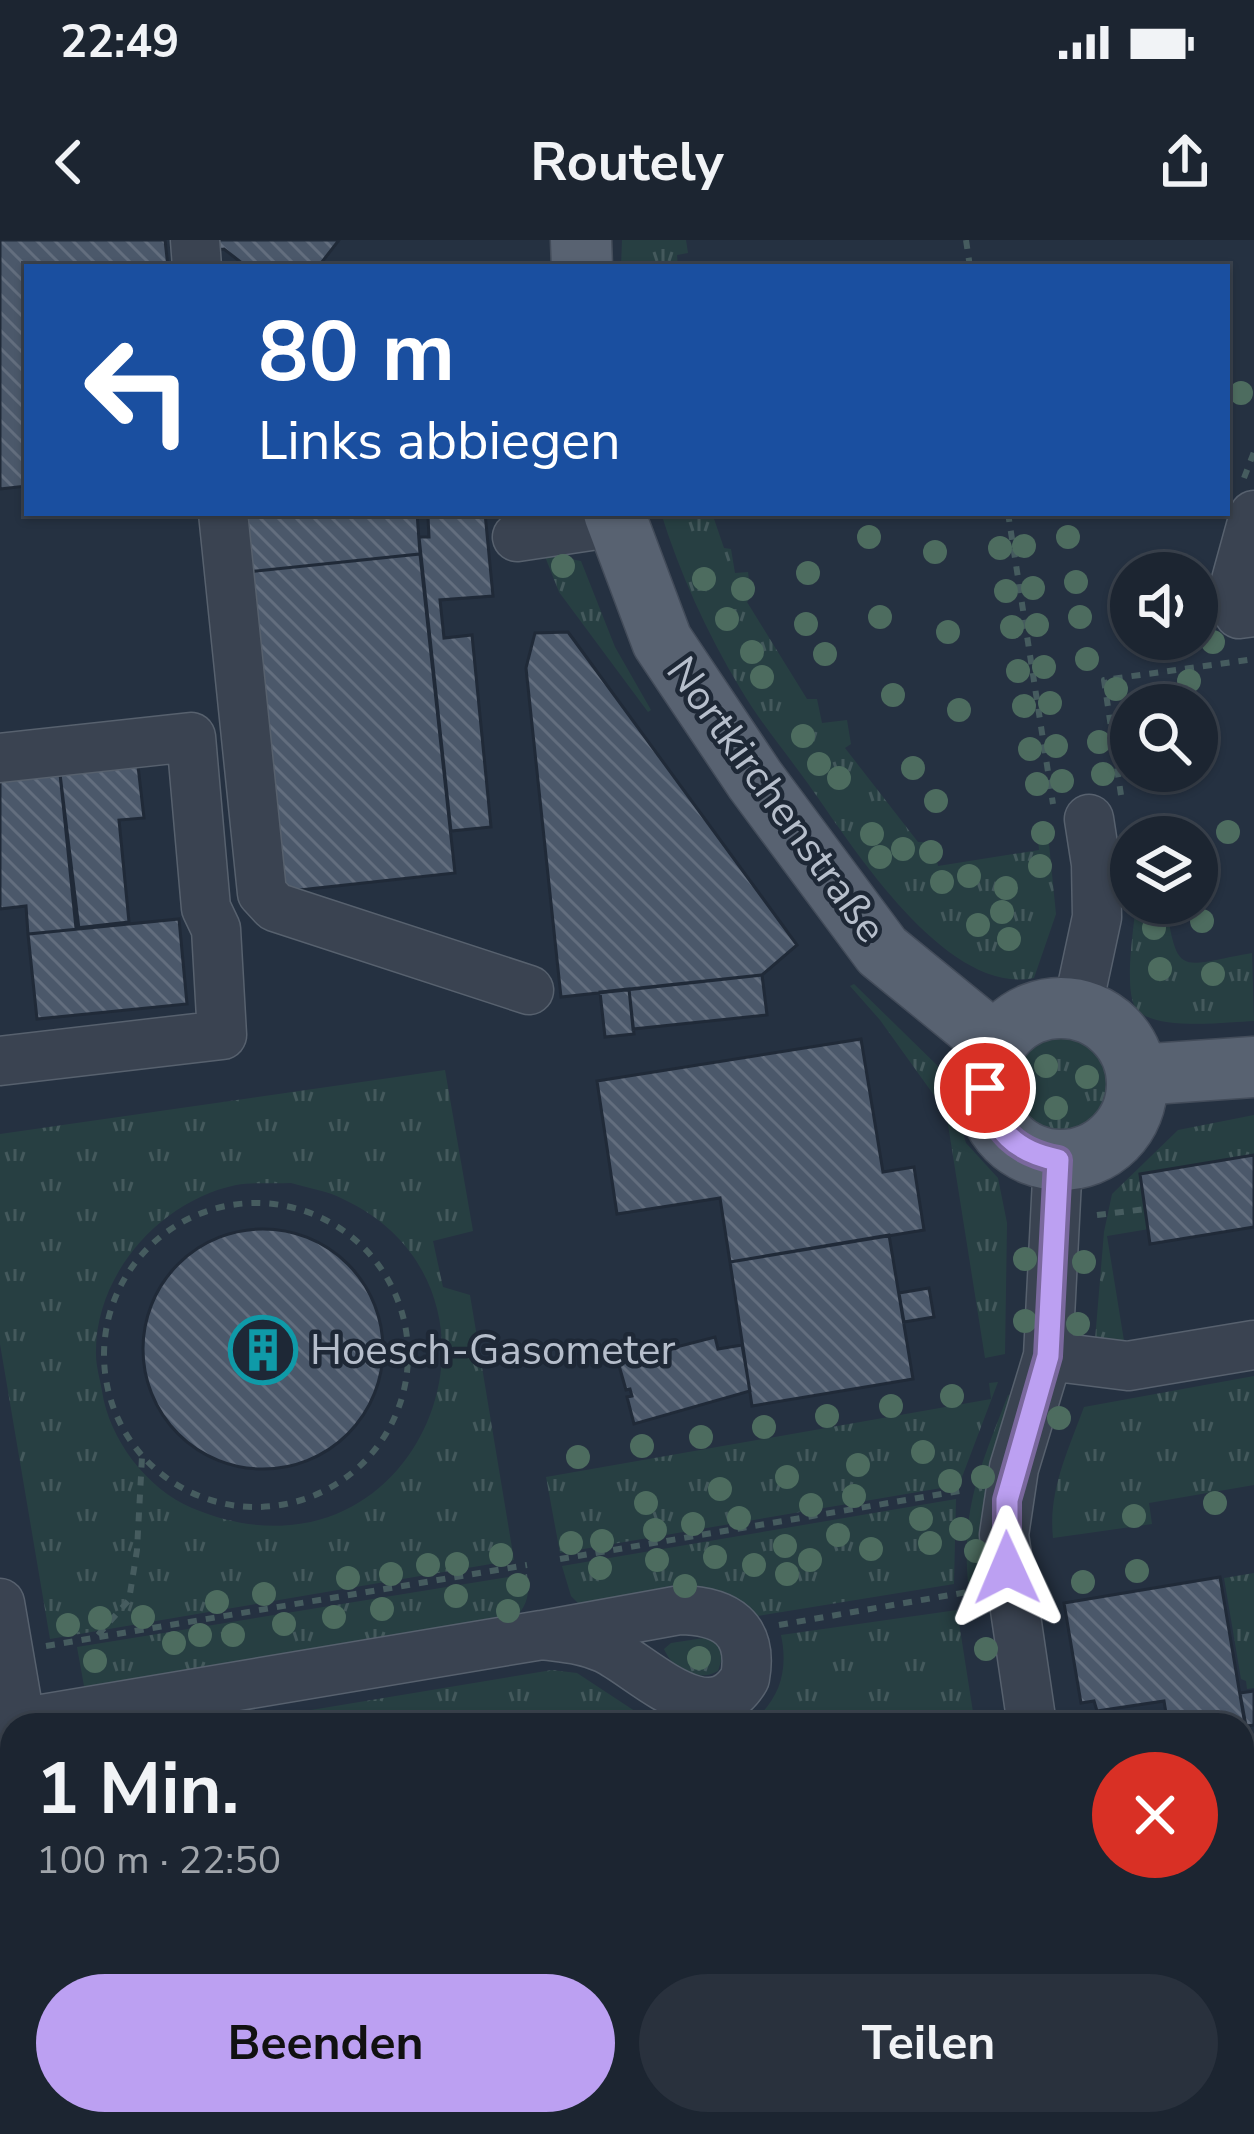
<!DOCTYPE html>
<html lang="de">
<meta charset="utf-8">
<style>
:root{--surface:#1c2531;--page:#29313d;--text:#f1f3f6;--muted:#a0a5ab;--line:#3a424d;--accent:#bca0f2}
body{margin:0;font-family:"Nunito Sans",sans-serif;background:var(--page);color:var(--text);height:100vh;display:flex;flex-direction:column;font-size:45px;white-space:nowrap}
*{box-sizing:border-box;margin:0}
p{font-size:39px;color:var(--muted)}
.icon{flex:none;width:66px;height:66px;fill:none;stroke:currentColor;stroke-width:2;stroke-linecap:round;stroke-linejoin:round}
.map{position:relative;flex:1;overflow:hidden}
.side{position:absolute;left:0px;top:1473px;width:1254px;height:423px;display:flex;flex-direction:column;background:var(--surface);border-radius:36px 36px 0 0;box-shadow:0 3px 9px #0004,0 0 0 3px var(--line)}
.side>*{flex:none}
.top-card{position:absolute;left:24px;top:24px;width:1206px;height:252px;border-radius:0px;box-shadow:0 3px 9px #0004,0 0 0 3px var(--line);background:#1a4fa0;color:#fff;overflow:hidden}
.controls{position:absolute;left:1110px;top:312px;display:grid;gap:24px}
.controls a{display:grid;place-items:center;width:108px;height:108px;border-radius:50%;background:var(--surface);box-shadow:0 3px 9px #0004,0 0 0 3px var(--line);font-size:60px}
.pin{position:absolute;display:grid;place-items:center;width:102px;height:102px;color:#fff;margin:-51px;border:6px solid #fff;border-radius:50%;box-shadow:0 3px 12px #0007}
.me{position:absolute;width:132px;margin:-66px;rotate:359deg;stroke-linejoin:round;filter:drop-shadow(0 0 9px #0008)}
.turn{display:flex;align-items:center;gap:42px;height:252px;padding:0 36px;font-size:54px}
.turn .icon{width:156px;height:156px;stroke-width:2.5}
.turn b{display:block;font-size:84px;line-height:102px}
.round{display:grid;place-items:center;flex:none;width:126px;height:126px;border-radius:63px;background:var(--page)}
.summary{display:flex;align-items:center;justify-content:space-between;height:204px;padding:0 36px}
h1{font-size:72px;font-weight:700;line-height:90px}
.button{display:flex;gap:24px;margin-top:auto;padding:24px 36px}
.button a{flex:1;height:138px;border-radius:72px;background:var(--accent);color:#111;font-size:48px;font-weight:700;line-height:138px;text-align:center}
.button a+a{background:var(--page);color:var(--text)}
.status{display:flex;justify-content:space-between;align-items:center;height:84px;padding:0 60px;background:var(--surface);direction:ltr}
.status svg{height:33px;fill:currentColor}
header{display:flex;justify-content:space-between;align-items:center;height:156px;padding:0 36px;background:var(--surface);font-size:54px;font-weight:700}
.map>svg:first-child{display:block}
.grass{fill:url(#grass-tufts);fill-rule:evenodd}
.building{fill:url(#building-back-hatch);stroke:#202a38;stroke-width:3}
.lines{fill:none;stroke-linecap:round;stroke-linejoin:round}
.minor-casing{stroke:#57616e;stroke-width:51}
.major-casing{stroke:#434c5a;stroke-width:63}
.path{stroke:#465c5f;stroke-width:6;stroke-dasharray:9 9;stroke-linecap:butt}
.minor{stroke:#3a4351;stroke-width:48}
.major{stroke:#586271;stroke-width:60}
.tree{fill:#4d6c5f}
.route-casing{stroke:#7a689d;stroke-width:30}
.route{stroke:#bca0f2;stroke-width:21}
.labels{text-anchor:middle;dominant-baseline:central;stroke-width:9;stroke-linejoin:round;paint-order:stroke}
.street-label{font-size:42px;fill:#b6becb;stroke:#1e2836}
.poi-label{font-size:42px;fill:#b6becb;stroke:#1e2836;text-anchor:start}
</style>
<div class="status"><b>22:49</b><svg viewBox="0 0 49 12"><path d="M0 12V9h3v3zM5 12V6h3v6zM10 12V3h3v9zM15 12V0h3v12zM26 1h20v11H26zM47 4h2v5h-2z"/></svg></div>
<header><svg class="icon" aria-label="back" viewBox="0 0 24 24"><path d="M15 5l-7 7 7 7"/></svg>Routely<svg class="icon" aria-label="share" viewBox="0 0 24 24"><path d="M12 15V3M7 8l5-5 5 5M5 13v7h14v-7"/></svg></header>
<div class="map">
<svg width="1254" height="1894" viewBox="0 0 1254 1894">
<defs>
<pattern id="grass-tufts" width="24" height="20" patternUnits="userSpaceOnUse" patternTransform="scale(3)"><rect width="24" height="20" fill="#273f42"/><path d="M3 7l-1-3M5 7V3M7 7l1-3M15 17l-1-3M17 17v-4M19 17l1-3" fill="none" stroke="#44595c"/></pattern>
<pattern id="building-back-hatch" width="6" height="6" patternUnits="userSpaceOnUse" patternTransform="scale(3)"><rect width="6" height="6" fill="#4b586a"/><path d="M-1 5l2 2M0 0l6 6M5-1l2 2" fill="none" stroke="#636e7e"/></pattern>
</defs>
<rect width="100%" height="100%" fill="#253141"/>
<path class="grass" d="M622,0H686L688,13L677,15L678,27H621Z
M661,273H712L724,308L731,309L735,333L748,332L751,357L747,362L807,459H817L822,483L847,480L851,504L845,508L918,602H933L938,626L1039,610L1037,586L1047,584L1056,674L1034,738C946,756 853,607 809,545C786,513 760,482 740,448C707,393 680,334 661,273Z
M544,314L581,321L615,407L651,470L648,472L559,352Z
M1136,663H1166C1177,740 1181,725 1252,713L1254,781C1227,782 1150,792 1135,767C1124,747 1134,687 1136,663Z
M854,744L945,833L966,903L998,938L1007,983L1005,1114L985,1118L946,872L880,780L850,746Z
M1011 847a51 51 0 1 1 102 0a51 51 0 1 1-102 0Z
M445,830L473,991L433,1001L443,1047L470,1055L514,1320L50,1399L0,1104V894ZM291,943C308,948 328,951 343,959C540,1051 419,1363 192,1268C147,1249 109,1199 102,1151C100,1139 96,1126 96,1115C94,1035 160,961 236,945C253,942 274,944 291,943Z
M1254,875V915L1141,934L1149,989L1107,996L1125,1107L1094,1112L1104,992L1112,954L1178,890Z
M1254,1136V1245L1149,1263L1152,1284L1053,1298C1048,1251 1068,1211 1084,1167Z
M998,1142L959,1245L560,1313L546,1237L991,1159L989,1143Z
M1008,1155L1016,1158L989,1338L968,1342C961,1267 982,1223 1008,1155Z
M956,1259L954,1344L751,1377L582,1367L571,1356L562,1326Z
M1254,1333V1448L1247,1449L1246,1441L1241,1439L1224,1338Z
M527,1334C531,1359 525,1370 506,1386L86,1457L77,1407Z
M957,1370L975,1485H748C779,1462 789,1432 781,1395Z
M704,1398L717,1402L723,1415L718,1431C697,1443 673,1430 664,1409L671,1403Z
M552,1430L577,1433L656,1485H221Z
M0,1619L12,1691V1884H44L45,1894H0Z"/>
<path class="building" d="M0,0H165L168,27H27V246L0,249Z
M201,0H339L318,27H247L224,9L190,14Z
M232,273H417L420,314L238,333Z
M462,273H485L493,356L440,360L444,398L472,395L491,587L451,591L419,297H429L428,277Z
M420,314L455,633L272,653L238,333Z
M568,392L797,705L762,735L561,757L526,428L535,393Z
M138,526L144,578L119,580L129,682L76,688L60,534Z
M60,534L79,689L28,694L26,666L0,669V540Z
M179,679L187,764L37,779L28,694Z
M762,735L767,775L633,789L629,749Z
M629,749L634,794L605,797L600,752Z
M861,799L883,932L914,927L924,990L730,1022L720,958L617,974L597,841Z
M1254,915V987L1150,1004L1140,934Z
M143 1109a120 120 0 1 1 240 0a120 120 0 1 1-240 0Z
M889,995L913,1139L752,1166L730,1022Z
M929,1048L934,1077L904,1082L899,1053Z
M715,1097L718,1109L742,1105L750,1151L634,1184L627,1157L632,1156L630,1149L626,1150L618,1122Z
M1220,1337L1251,1520L1242,1522V1485H1168L1164,1461L1097,1471L1094,1461L1081,1463L1064,1363Z
M1254,1451V1485L1246,1486L1240,1453Z
M1242,1550L1254,1607V1703L1242,1706Z
M1254,1844V1894H1154L1152,1884H1242V1846Z"/>
<g class="lines">
<g class="minor-casing">
<path id="minor" d="M195,0L197,27
M223,273L262,653L275,667L529,750
M1254,275L1235,344L1239,374L1254,372
M517,297L617,282
M0,518L191,497L206,668L216,689L222,795L0,821
M1077,770L1097,677L1096,624L1089,579
M1048,1116L1128,1126L1254,1105
M0,1363L21,1485
M680,1370C725,1371 754,1388 745,1438C710,1499 643,1427 606,1409C585,1399 564,1398 542,1395Z
M1032,1485L1004,1295L1014,1228L1048,1116L1058,920
M0,1486L542,1395
M1242,1787L1254,1785
M113,1884L119,1894
M1097,1884L1099,1894
M611,1894L669,1884"/>
</g>
<g class="major-casing">
<path id="major" d="M581,0L582,27
M614,273L662,401L755,540L882,711L996,804
M985 844a76 76 0 1 1 152 0a76 76 0 1 1-152 0Z
M1137,835L1254,827"/>
</g>
<path class="path" d="M966,0L970,27
M1244,238L1254,212
M1008,273L1053,564
M1121,555L1104,440L1254,419
M104 1115a152 152 0 1 1 304 0a152 152 0 1 1-304 0Z
M1097,975L1146,969
M560,1319L965,1250
M779,1385L973,1351
M98,1395L129,1360L137,1310L142,1217
M46,1406L527,1325
M1253,1540L1254,1539
M0,1560L12,1628
M1242,1830L1254,1832
M0,1840L12,1851
M57,1884L58,1894
M368,1894L426,1884
M868,1894L898,1889L900,1884"/>
<use href="#minor" class="minor"/>
<use href="#major" class="major"/>
</g>
<g class="tree">
<circle cx="1241" cy="153" r="12"/>
<circle cx="869" cy="297" r="12"/>
<circle cx="1068" cy="297" r="12"/>
<circle cx="1024" cy="306" r="12"/>
<circle cx="1000" cy="308" r="12"/>
<circle cx="935" cy="312" r="12"/>
<circle cx="563" cy="326" r="12"/>
<circle cx="808" cy="333" r="12"/>
<circle cx="704" cy="339" r="12"/>
<circle cx="1076" cy="342" r="12"/>
<circle cx="1033" cy="348" r="12"/>
<circle cx="743" cy="349" r="12"/>
<circle cx="1006" cy="351" r="12"/>
<circle cx="880" cy="377" r="12"/>
<circle cx="1080" cy="377" r="12"/>
<circle cx="727" cy="379" r="12"/>
<circle cx="806" cy="384" r="12"/>
<circle cx="1037" cy="385" r="12"/>
<circle cx="1012" cy="387" r="12"/>
<circle cx="948" cy="392" r="12"/>
<circle cx="1213" cy="402" r="12"/>
<circle cx="752" cy="412" r="12"/>
<circle cx="825" cy="414" r="12"/>
<circle cx="1087" cy="419" r="12"/>
<circle cx="1044" cy="427" r="12"/>
<circle cx="1018" cy="431" r="12"/>
<circle cx="762" cy="437" r="12"/>
<circle cx="1189" cy="441" r="12"/>
<circle cx="1116" cy="449" r="12"/>
<circle cx="893" cy="455" r="12"/>
<circle cx="1050" cy="463" r="12"/>
<circle cx="1024" cy="466" r="12"/>
<circle cx="959" cy="470" r="12"/>
<circle cx="803" cy="496" r="12"/>
<circle cx="1099" cy="502" r="12"/>
<circle cx="1056" cy="506" r="12"/>
<circle cx="1030" cy="509" r="12"/>
<circle cx="819" cy="524" r="12"/>
<circle cx="913" cy="528" r="12"/>
<circle cx="1103" cy="534" r="12"/>
<circle cx="839" cy="538" r="12"/>
<circle cx="1062" cy="541" r="12"/>
<circle cx="1037" cy="544" r="12"/>
<circle cx="936" cy="561" r="12"/>
<circle cx="1228" cy="592" r="12"/>
<circle cx="1043" cy="593" r="12"/>
<circle cx="872" cy="594" r="12"/>
<circle cx="903" cy="609" r="12"/>
<circle cx="931" cy="612" r="12"/>
<circle cx="880" cy="617" r="12"/>
<circle cx="1040" cy="626" r="12"/>
<circle cx="969" cy="636" r="12"/>
<circle cx="942" cy="642" r="12"/>
<circle cx="1006" cy="648" r="12"/>
<circle cx="1002" cy="672" r="12"/>
<circle cx="1202" cy="681" r="12"/>
<circle cx="978" cy="685" r="12"/>
<circle cx="1154" cy="688" r="12"/>
<circle cx="1009" cy="699" r="12"/>
<circle cx="1160" cy="729" r="12"/>
<circle cx="1213" cy="734" r="12"/>
<circle cx="1046" cy="826" r="12"/>
<circle cx="1087" cy="837" r="12"/>
<circle cx="1056" cy="868" r="12"/>
<circle cx="1025" cy="1019" r="12"/>
<circle cx="1084" cy="1022" r="12"/>
<circle cx="1025" cy="1081" r="12"/>
<circle cx="1078" cy="1084" r="12"/>
<circle cx="952" cy="1156" r="12"/>
<circle cx="891" cy="1166" r="12"/>
<circle cx="827" cy="1176" r="12"/>
<circle cx="1059" cy="1178" r="12"/>
<circle cx="764" cy="1187" r="12"/>
<circle cx="701" cy="1197" r="12"/>
<circle cx="642" cy="1206" r="12"/>
<circle cx="923" cy="1212" r="12"/>
<circle cx="578" cy="1217" r="12"/>
<circle cx="858" cy="1225" r="12"/>
<circle cx="787" cy="1237" r="12"/>
<circle cx="983" cy="1237" r="12"/>
<circle cx="950" cy="1241" r="12"/>
<circle cx="720" cy="1249" r="12"/>
<circle cx="854" cy="1256" r="12"/>
<circle cx="646" cy="1263" r="12"/>
<circle cx="1215" cy="1263" r="12"/>
<circle cx="811" cy="1265" r="12"/>
<circle cx="1134" cy="1276" r="12"/>
<circle cx="739" cy="1278" r="12"/>
<circle cx="921" cy="1279" r="12"/>
<circle cx="693" cy="1284" r="12"/>
<circle cx="961" cy="1289" r="12"/>
<circle cx="655" cy="1290" r="12"/>
<circle cx="838" cy="1295" r="12"/>
<circle cx="602" cy="1301" r="12"/>
<circle cx="571" cy="1303" r="12"/>
<circle cx="930" cy="1303" r="12"/>
<circle cx="785" cy="1306" r="12"/>
<circle cx="871" cy="1309" r="12"/>
<circle cx="976" cy="1311" r="12"/>
<circle cx="501" cy="1315" r="12"/>
<circle cx="715" cy="1317" r="12"/>
<circle cx="657" cy="1320" r="12"/>
<circle cx="810" cy="1320" r="12"/>
<circle cx="457" cy="1324" r="12"/>
<circle cx="428" cy="1325" r="12"/>
<circle cx="754" cy="1325" r="12"/>
<circle cx="600" cy="1328" r="12"/>
<circle cx="1137" cy="1331" r="12"/>
<circle cx="391" cy="1334" r="12"/>
<circle cx="787" cy="1334" r="12"/>
<circle cx="348" cy="1338" r="12"/>
<circle cx="1083" cy="1342" r="12"/>
<circle cx="518" cy="1345" r="12"/>
<circle cx="685" cy="1346" r="12"/>
<circle cx="264" cy="1354" r="12"/>
<circle cx="456" cy="1356" r="12"/>
<circle cx="217" cy="1362" r="12"/>
<circle cx="382" cy="1369" r="12"/>
<circle cx="508" cy="1371" r="12"/>
<circle cx="143" cy="1377" r="12"/>
<circle cx="334" cy="1377" r="12"/>
<circle cx="100" cy="1378" r="12"/>
<circle cx="284" cy="1384" r="12"/>
<circle cx="68" cy="1385" r="12"/>
<circle cx="200" cy="1395" r="12"/>
<circle cx="233" cy="1395" r="12"/>
<circle cx="174" cy="1403" r="12"/>
<circle cx="986" cy="1409" r="12"/>
<circle cx="699" cy="1418" r="12"/>
<circle cx="95" cy="1421" r="12"/>
</g>
<g class="lines">
<g class="route-casing">
<path id="route" d="M985,848C994,891 1016,912 1058,920L1048,1116L1007,1260V1328"/>
</g>
<use href="#route" class="route"/>
</g>
<defs>
<g id="building-ring" transform="scale(3.45)"><circle r="9.5" fill="#1e2836" stroke="#0f9aa8" stroke-width="1.5"/><path d="M-4-6H4V6H1V3H-1V6H-4ZM-2.5-4.3h1.7v1.8h-1.7ZM.8-4.3h1.7v1.8H.8ZM-2.5-1h1.7V.8h-1.7ZM.8-1h1.7V.8H.8Z" fill="#0f9aa8"/></g>
</defs>
<g fill-rule="evenodd">
<use href="#building-ring" x="263" y="1110"/>
</g>
<g class="labels">
<g class="street-label">
<text transform="translate(776 560) rotate(54)">Nortkirchenstraße</text>
</g>
<g class="poi-label">
<text x="310" y="1110">Hoesch-Gasometer</text>
</g>
</g>
</svg>
<div class="controls">
<a><svg class="icon" aria-label="sound" viewBox="0 0 24 24"><path d="M4 9h4l5-4v14l-5-4H4zM17 9q2 3 0 6"/></svg></a>
<a><svg class="icon" aria-label="search" viewBox="0 0 24 24"><circle cx="10" cy="10" r="6"/><path d="M15 15l6 6"/></svg></a>
<a><svg class="icon" aria-label="layers" viewBox="0 0 24 24"><path d="M12 4l9 5-9 5-9-5zM3 14l9 5 9-5"/></svg></a>
</div>
<div class="pin" style="left:985px;top:848px;background:#d93025"><svg class="icon" aria-label="arrive" viewBox="0 0 24 24"><path d="M6 21V4h12l-3 4 3 4H6"/></svg></div>
<svg class="me" style="left:1007px;top:1328px" viewBox="-20 -20 40 40"><path d="M0-17L14 15 0 8-14 15z" fill="#bca0f2" stroke="#fff" stroke-width="4"/></svg>
<div class="top-card">
<div class="turn"><svg class="icon" aria-label="left" viewBox="0 0 24 24"><path d="M17 20v-9H6M10 6l-5 5 5 5"/></svg><div><b>80 m</b>Links abbiegen</div></div>
</div>
<section class="side">
<div class="summary"><div><h1>1 Min.</h1><p>100 m · 22:50</p></div><a class="round" style="background:#d93025;color:#fff"><svg class="icon" aria-label="close" viewBox="0 0 24 24"><path d="M6 6l12 12M18 6L6 18"/></svg></a></div>
<div class="button"><a>Beenden</a><a>Teilen</a></div>
</section>
</div>
